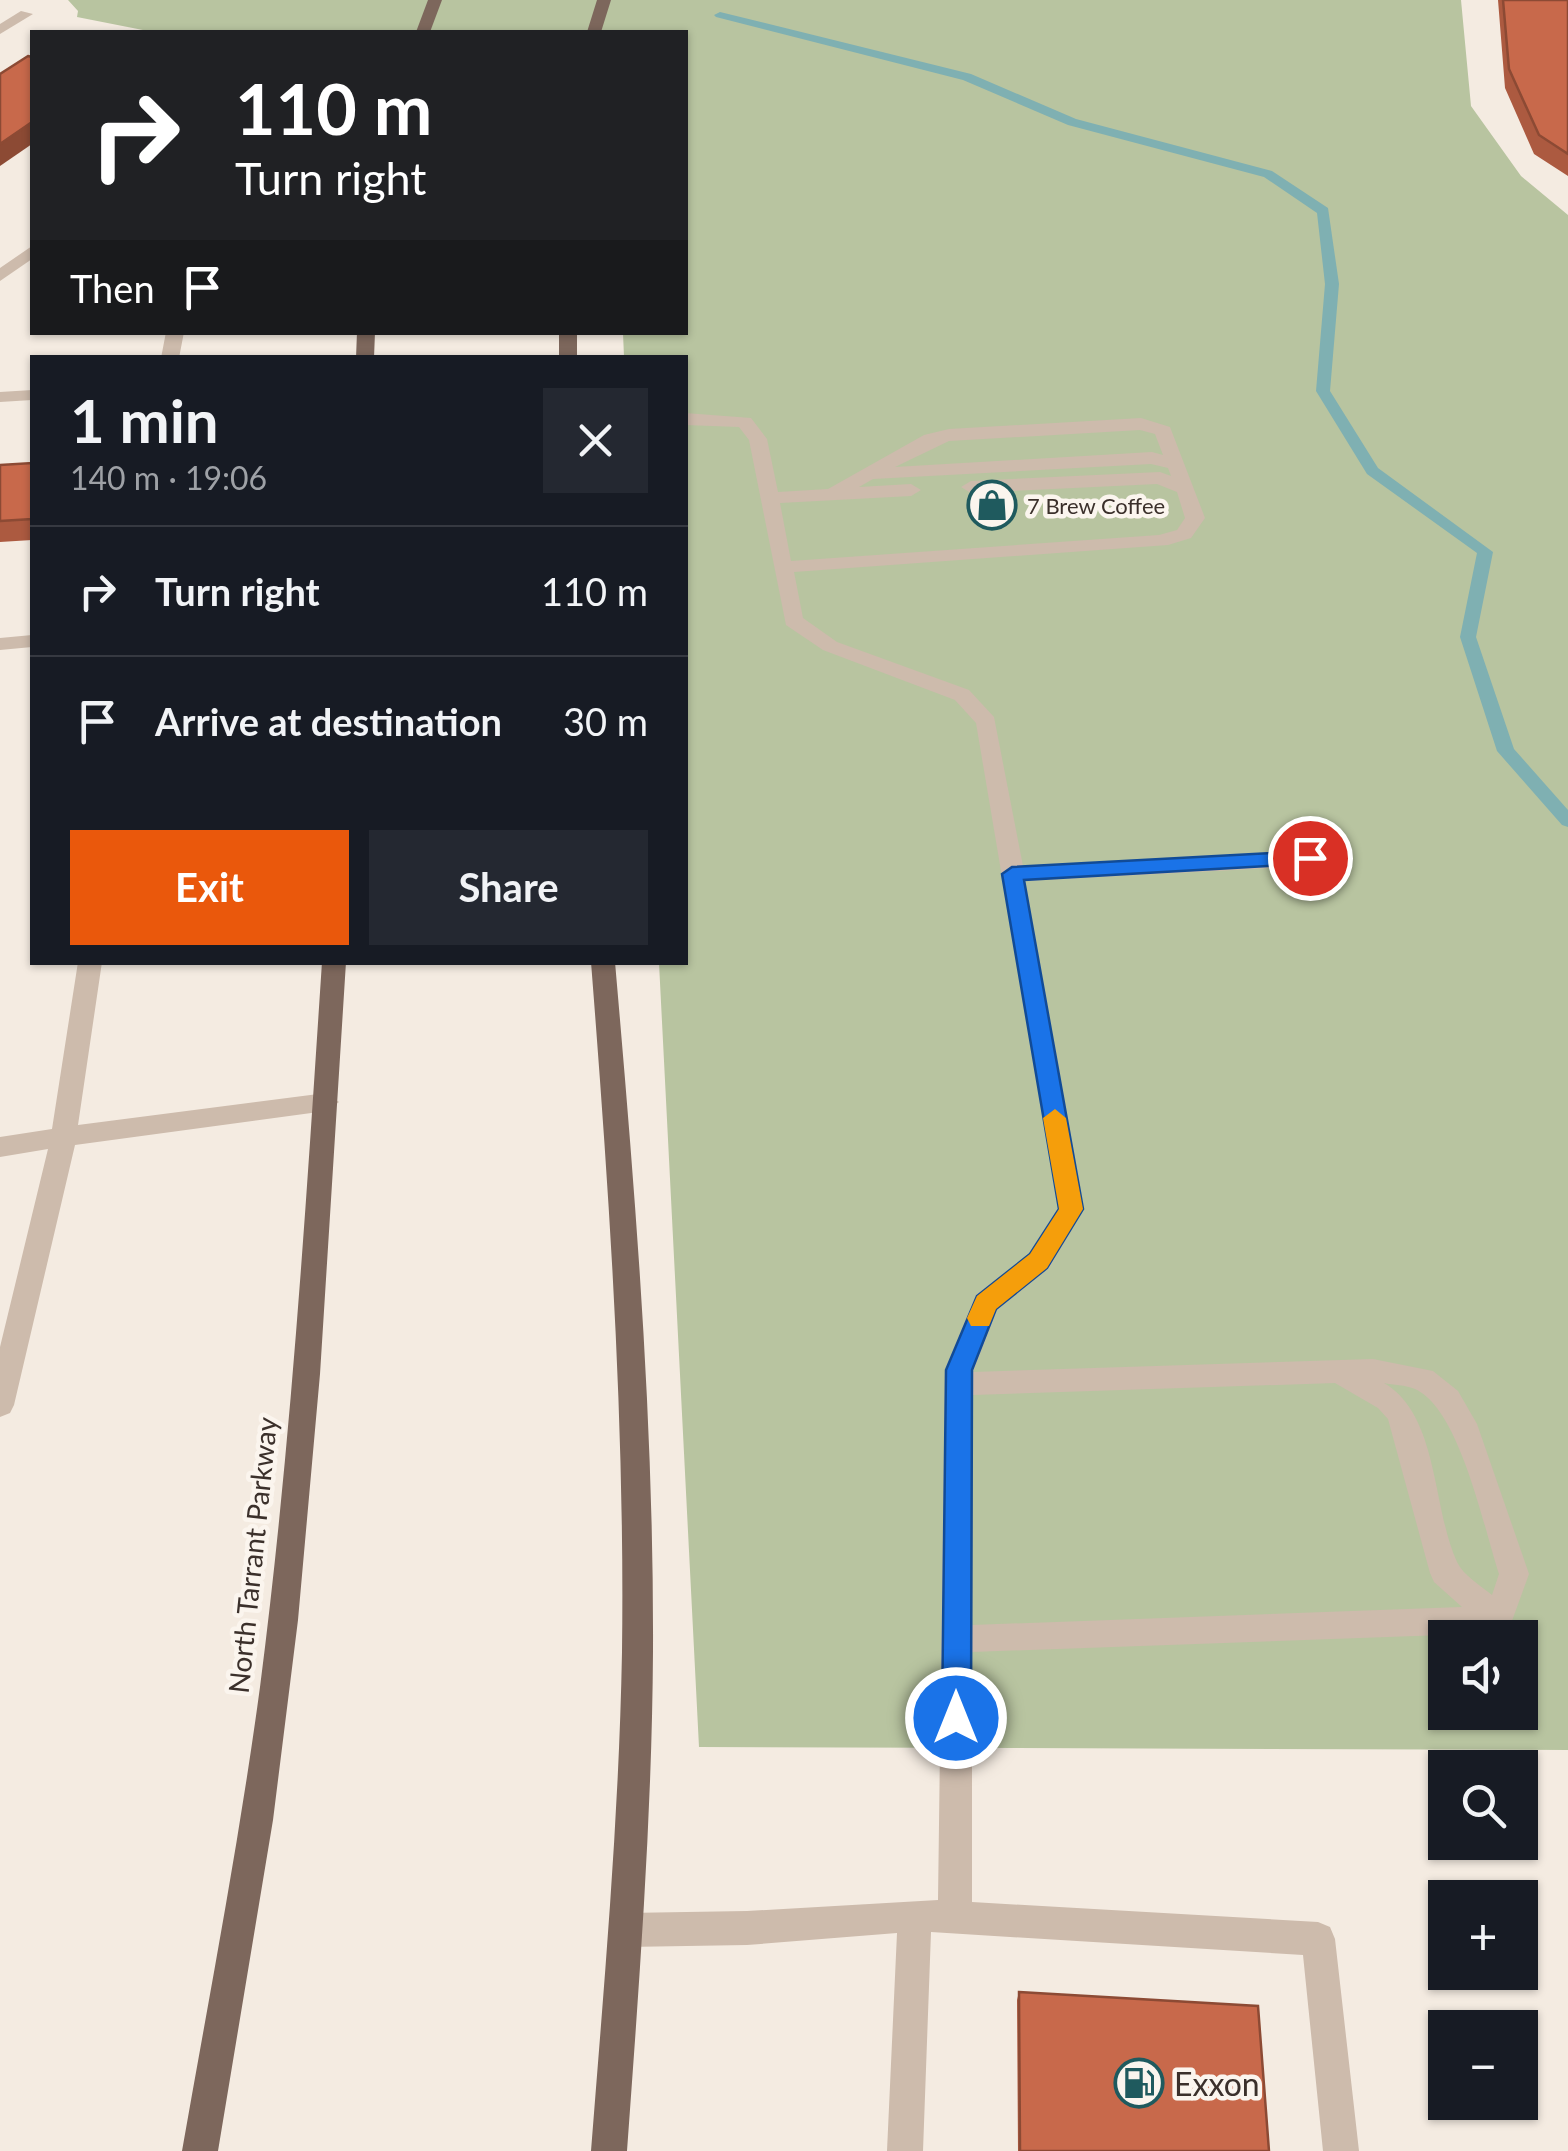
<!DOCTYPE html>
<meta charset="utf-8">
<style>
:root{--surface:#171b24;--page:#242831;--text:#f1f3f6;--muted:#9ea1a6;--line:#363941;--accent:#ea580c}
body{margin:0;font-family:Lato,sans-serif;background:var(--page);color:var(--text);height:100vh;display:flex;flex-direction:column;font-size:38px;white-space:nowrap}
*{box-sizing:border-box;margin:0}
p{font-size:32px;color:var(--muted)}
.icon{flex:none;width:55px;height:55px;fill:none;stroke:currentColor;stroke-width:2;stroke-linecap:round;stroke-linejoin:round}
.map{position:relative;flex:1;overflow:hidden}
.side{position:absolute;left:30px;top:355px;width:658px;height:610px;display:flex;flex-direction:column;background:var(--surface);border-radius:0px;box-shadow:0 2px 8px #0004}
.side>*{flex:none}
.banner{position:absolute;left:30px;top:30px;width:658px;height:305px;border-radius:0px;box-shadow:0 2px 8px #0004;background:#202124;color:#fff;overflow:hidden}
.buttons{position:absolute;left:1428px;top:1620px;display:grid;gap:20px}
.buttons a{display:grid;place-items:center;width:110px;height:110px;border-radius:0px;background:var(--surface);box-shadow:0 2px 8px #0004;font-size:50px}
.pin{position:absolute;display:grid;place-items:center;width:85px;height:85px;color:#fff;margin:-42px;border:5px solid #fff;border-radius:50%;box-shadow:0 2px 10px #0007}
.me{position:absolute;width:110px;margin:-55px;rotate:0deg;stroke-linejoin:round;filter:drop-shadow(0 0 8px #0008)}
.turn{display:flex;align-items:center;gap:35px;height:210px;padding:0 40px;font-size:45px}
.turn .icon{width:130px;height:130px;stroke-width:2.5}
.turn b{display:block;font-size:70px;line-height:85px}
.then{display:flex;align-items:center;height:95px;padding:0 40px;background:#0003;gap:20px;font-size:38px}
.round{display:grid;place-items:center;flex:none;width:105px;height:105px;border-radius:0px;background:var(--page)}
.overview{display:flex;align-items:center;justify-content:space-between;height:170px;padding:0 40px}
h1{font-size:60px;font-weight:700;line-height:75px}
.action{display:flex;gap:20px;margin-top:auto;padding:20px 40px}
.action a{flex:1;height:115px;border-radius:0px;background:var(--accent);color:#fff;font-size:40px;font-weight:700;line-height:115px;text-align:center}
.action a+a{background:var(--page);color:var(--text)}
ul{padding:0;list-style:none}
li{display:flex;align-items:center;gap:30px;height:130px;padding:0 40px;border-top:2px solid var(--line)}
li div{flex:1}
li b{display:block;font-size:38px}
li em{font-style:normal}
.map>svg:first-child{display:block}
.green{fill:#b8c4a0;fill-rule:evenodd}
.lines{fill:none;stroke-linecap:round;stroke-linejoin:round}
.stream{fill:#7fb0b2;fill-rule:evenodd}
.lane{fill:#cdbbac;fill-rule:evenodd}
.street{fill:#cdbbac;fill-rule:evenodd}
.primary{fill:#7d675c;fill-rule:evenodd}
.wall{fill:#ac5a40}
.shaded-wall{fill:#8c4a34}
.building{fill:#c8694b;stroke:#8c4a34;stroke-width:2.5}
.route{fill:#1a73e8;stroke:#114b97;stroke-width:2.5}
.slow{fill:#f59e0b}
.labels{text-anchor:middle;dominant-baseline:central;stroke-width:9;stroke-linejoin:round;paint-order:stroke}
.far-poi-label{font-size:22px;fill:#3b302b;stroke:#fbf5ee;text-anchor:start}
.street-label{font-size:28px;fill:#3b302b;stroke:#fbf5ee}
.near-poi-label{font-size:32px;fill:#3b302b;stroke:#fbf5ee;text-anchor:start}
</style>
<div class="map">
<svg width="1568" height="2151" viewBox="0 0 1568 2151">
<rect width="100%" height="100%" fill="#f4ebe1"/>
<path class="green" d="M68,0H1461L1471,106L1521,176L1568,215V1750L699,1747L659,963L685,962V358L624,357L623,333L685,332V32H153L77,17L78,11ZM1445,1638H1520V1712H1445Z"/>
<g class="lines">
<path class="stream" d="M720,12L971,74L1076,119L1272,171L1328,208L1339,284L1330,391L1378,468L1493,552L1476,637L1514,749L1568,810V827L1562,825L1497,751L1460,637L1477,553L1367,474L1316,391L1325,284L1317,213L1264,177L1068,125L963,80L716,17L714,15Z"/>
<path class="lane" d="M32,246V259L0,281V268Z
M166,332H184L179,358H161Z
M32,390V400L0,402V392Z
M685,413L751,418L767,439L778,492L828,489L924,435L949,429L1141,418L1170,427L1205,518L1191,538L1168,545L794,572L803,618L837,642L969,690L994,717L1023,866L1311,850L1322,858L1311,866L1025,881L1084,1209L1049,1268L997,1310L973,1372L1373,1359L1433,1371L1458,1391L1477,1424L1529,1574L1509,1629L1498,1633L972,1652V1902L1318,1922L1330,1927L1335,1939L1359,2151H1323L1303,1955L931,1932L923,2151H887L897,1933L747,1945L626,1947L614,1942L609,1930L614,1918L626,1913L747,1911L938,1900L945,1370L976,1295L1029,1254L1058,1208L976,723L955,700L823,650L786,625L749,440L739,427L685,425ZM1140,430L1155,434L1163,455L1152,452L895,467L949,441ZM1151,464L1168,468L1171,476L1160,472L971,481L961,487L971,493L1157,484L1177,492L1185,518L1177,530L1159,535L791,561L780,503L911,496L921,490L911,484L859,487L873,479ZM1335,1383L1378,1408L1388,1419L1430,1573L1434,1582L1462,1607L972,1625L973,1395ZM1384,1383C1393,1385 1406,1385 1415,1389C1460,1409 1484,1529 1499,1574L1492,1595C1481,1586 1463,1575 1457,1562C1432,1508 1439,1415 1384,1383Z
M32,635V647L0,650V638Z
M78,962H102L78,1125L326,1093L339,1102L326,1111L75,1145L14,1405L10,1413L0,1417V1347L48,1149L0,1157V1137L52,1129Z"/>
<path class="street" d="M21,11L33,14L0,34V24Z"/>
<path class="primary" d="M428,0H442L430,32H416Z
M597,0H611L601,32H587Z
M357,332H375L374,358H356Z
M559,332H577V358H559Z
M322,962H346L320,1374L298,1620L273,1820L218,2151H182C209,1997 239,1843 260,1687C291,1447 306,1204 322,962Z
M591,962H615C635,1192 654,1421 653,1651C652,1818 639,1985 627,2151H591C604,1985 619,1818 622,1652C625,1422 609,1192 591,962Z"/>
</g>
<path class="wall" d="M1498,0H1568V176L1534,154L1505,88Z
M32,463V540L0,542V465Z
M1019,1992L1269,2151H1018L1017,2000Z"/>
<path class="shaded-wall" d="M32,122V144L0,166V144Z"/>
<path class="building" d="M1503,0H1568V154L1539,135L1509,69Z
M28,56L32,57V122L0,144V74Z
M32,463V519L0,521V465Z
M1019,1992L1258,2006L1269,2151H1020Z"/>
<path class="route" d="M1310,851L1318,853V863L1024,880L1083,1209L1047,1268L996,1309L972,1370L971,1718L966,1728L956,1732L946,1728L942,1718L946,1370L977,1296L1030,1254L1059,1209L1002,874L1012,867Z"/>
<path class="slow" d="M1055,1109L1066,1118L1083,1209L1047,1268L996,1309L989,1326H971L967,1318L977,1296L1030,1254L1059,1209L1043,1118Z"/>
<defs>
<g id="shop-ring" transform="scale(2.5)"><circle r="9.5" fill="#fbf5ee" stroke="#1f5a5e" stroke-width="1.5"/><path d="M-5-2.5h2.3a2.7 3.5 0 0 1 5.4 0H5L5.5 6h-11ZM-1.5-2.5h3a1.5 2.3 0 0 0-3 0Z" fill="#1f5a5e"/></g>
<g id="fuel-ring" transform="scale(2.5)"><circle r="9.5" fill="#fbf5ee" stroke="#1f5a5e" stroke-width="1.5"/><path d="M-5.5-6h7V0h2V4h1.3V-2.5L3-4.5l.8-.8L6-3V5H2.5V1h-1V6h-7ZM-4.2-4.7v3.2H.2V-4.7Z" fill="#1f5a5e"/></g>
</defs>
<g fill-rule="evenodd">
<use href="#shop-ring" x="992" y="505"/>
<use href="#fuel-ring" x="1139" y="2083"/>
</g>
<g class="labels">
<g class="far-poi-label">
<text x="1027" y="505">7 Brew Coffee</text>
</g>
<g class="street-label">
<text transform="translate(252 1555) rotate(-84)">North Tarrant Parkway</text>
</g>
<g class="near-poi-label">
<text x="1174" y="2083">Exxon</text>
</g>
</g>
</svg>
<div class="buttons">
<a><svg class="icon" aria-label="sound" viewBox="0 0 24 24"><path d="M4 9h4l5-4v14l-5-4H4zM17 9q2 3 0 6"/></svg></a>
<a><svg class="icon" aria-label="search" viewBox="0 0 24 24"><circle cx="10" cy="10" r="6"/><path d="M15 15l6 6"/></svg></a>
<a>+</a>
<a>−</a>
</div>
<div class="pin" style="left:1310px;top:858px;background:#d93025"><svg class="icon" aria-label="arrive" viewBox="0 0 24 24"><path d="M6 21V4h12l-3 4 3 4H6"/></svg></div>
<svg class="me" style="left:956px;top:1718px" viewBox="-20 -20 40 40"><circle r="17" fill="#1a73e8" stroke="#fff" stroke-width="3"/><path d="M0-11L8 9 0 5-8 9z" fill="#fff"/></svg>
<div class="banner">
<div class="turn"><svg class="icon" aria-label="right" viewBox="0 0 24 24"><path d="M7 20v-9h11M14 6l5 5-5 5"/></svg><div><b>110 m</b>Turn right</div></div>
<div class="then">Then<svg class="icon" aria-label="arrive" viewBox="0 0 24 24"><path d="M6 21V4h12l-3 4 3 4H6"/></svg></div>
</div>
<section class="side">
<div class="overview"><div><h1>1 min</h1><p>140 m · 19:06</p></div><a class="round"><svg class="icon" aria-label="close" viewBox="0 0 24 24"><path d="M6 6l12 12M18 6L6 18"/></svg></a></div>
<ul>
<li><svg class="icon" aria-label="right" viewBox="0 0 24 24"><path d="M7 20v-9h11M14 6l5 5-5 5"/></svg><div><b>Turn right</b></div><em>110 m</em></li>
<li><svg class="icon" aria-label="arrive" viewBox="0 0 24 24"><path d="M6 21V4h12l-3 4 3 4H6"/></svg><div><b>Arrive at destination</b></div><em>30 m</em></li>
</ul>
<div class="action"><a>Exit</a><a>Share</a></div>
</section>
</div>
